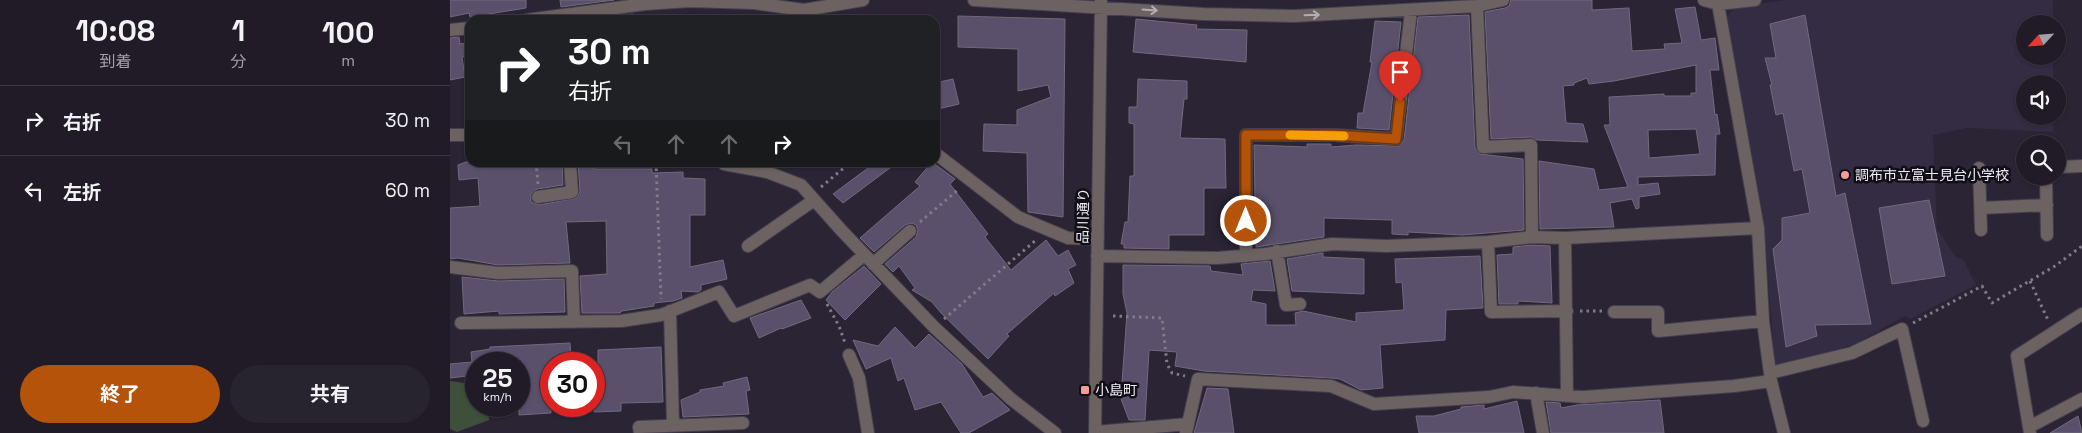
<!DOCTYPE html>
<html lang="ja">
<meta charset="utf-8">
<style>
:root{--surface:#201b27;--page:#28242f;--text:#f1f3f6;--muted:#a2a1a7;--line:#3d3944;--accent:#b45309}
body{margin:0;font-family:"Space Grotesk","Noto Sans JP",sans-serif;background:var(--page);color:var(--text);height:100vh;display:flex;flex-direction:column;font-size:19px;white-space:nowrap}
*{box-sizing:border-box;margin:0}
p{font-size:16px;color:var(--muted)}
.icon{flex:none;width:28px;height:28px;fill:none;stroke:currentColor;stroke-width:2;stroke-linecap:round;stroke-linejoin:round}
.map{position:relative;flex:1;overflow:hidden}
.details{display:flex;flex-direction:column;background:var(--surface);width:450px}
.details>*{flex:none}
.top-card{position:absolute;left:15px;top:15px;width:475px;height:152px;border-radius:15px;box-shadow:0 1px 4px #0004,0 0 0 1px var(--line);background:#202124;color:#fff;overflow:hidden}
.needle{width:32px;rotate:244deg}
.fabs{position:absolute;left:1566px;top:15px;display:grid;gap:10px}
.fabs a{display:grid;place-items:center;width:50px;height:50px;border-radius:50%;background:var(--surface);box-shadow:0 1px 4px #0004,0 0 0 1px var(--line);font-size:25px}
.speed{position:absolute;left:15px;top:352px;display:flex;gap:10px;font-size:25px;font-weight:700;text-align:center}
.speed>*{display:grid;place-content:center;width:65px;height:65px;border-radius:50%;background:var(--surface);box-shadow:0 1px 4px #0004,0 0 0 1px var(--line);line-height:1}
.speed small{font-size:12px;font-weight:400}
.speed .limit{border:8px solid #d22;background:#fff;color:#111}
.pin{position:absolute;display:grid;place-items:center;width:42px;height:42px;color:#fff;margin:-51px -21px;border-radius:50% 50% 50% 0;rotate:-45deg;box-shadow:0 0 5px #0007}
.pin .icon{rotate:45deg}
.me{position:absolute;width:55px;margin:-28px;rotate:0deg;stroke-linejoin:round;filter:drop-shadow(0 0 4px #0008)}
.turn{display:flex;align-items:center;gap:18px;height:105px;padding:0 20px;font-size:22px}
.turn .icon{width:65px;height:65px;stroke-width:2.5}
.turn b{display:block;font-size:35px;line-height:42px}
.lanes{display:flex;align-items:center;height:48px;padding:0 20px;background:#0003;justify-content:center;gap:25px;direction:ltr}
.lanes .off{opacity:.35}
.eta{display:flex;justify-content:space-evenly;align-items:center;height:85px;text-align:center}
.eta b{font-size:30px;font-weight:700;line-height:35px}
.action{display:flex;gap:10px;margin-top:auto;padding:10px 20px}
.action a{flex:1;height:58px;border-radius:30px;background:var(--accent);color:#fff;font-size:20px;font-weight:700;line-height:58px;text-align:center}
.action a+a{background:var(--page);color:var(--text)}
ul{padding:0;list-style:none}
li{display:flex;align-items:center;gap:15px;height:70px;padding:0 20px;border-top:1px solid var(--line)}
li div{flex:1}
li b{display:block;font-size:19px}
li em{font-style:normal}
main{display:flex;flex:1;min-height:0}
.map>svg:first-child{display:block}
.built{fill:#342c42}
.green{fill:#3e503c}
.building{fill:#5a506c;stroke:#706a7d;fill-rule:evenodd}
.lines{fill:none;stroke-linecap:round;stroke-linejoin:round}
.minor-casing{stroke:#45404f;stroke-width:14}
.path{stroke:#817b89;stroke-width:3;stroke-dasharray:2.5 4;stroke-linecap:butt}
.minor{stroke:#6d6262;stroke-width:12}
.oneway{stroke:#b4adb3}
.route-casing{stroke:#753606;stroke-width:12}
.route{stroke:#b45309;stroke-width:9}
.slow{stroke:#f59e0b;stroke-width:9}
.poi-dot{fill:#f59c96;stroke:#110f16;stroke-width:2}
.labels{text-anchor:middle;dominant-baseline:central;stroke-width:5;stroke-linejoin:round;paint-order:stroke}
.poi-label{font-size:14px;fill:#eeeaf5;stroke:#110f16;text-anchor:start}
.street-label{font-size:14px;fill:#eeeaf5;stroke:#110f16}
</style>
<main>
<section class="details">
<div class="eta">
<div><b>10:08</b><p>到着</p></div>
<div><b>1</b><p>分</p></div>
<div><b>100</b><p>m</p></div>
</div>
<ul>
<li><svg class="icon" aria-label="right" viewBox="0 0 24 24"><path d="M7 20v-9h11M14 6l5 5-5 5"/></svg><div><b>右折</b></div><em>30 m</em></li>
<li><svg class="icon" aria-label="left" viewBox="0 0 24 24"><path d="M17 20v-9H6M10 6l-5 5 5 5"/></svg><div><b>左折</b></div><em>60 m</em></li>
</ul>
<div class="action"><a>終了</a><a>共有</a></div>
</section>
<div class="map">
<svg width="1632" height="433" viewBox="0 0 1632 433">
<rect width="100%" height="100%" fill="#2a2434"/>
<path class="built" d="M1336,0H1603V24H1575V56H1603V84H1575V116H1603V132L1517,128L1483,135L1487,229L1506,257L1513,259L1526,285L1460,319L1455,316L1405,344L1330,366L1325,364L1313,216L1277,16L1286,7Z"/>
<path class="green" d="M0,381L22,384L24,399H26V406H38L39,420L7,432L0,429Z"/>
<path class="building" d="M0,0H76V8L20,17L19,13L0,17Z
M110,0H164L111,7Z
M1061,0H1142V10L1179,8L1182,51L1215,49L1214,44L1232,43L1225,9L1245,7L1251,40L1265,38L1269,70H1260L1265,115L1267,114L1270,134H1266L1265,175L1188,177V185L1208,183L1210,194L1189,197V208L1186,209L1182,199L1160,203L1164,227L1090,229L1089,161L1144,169L1149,190L1178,187L1154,125H1160L1159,97L1214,94V96H1241V93H1246V65L1164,81L1139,84L1137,78L1124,83V85L1113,86L1116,123L1133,124L1138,142L1087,140L1081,137L1041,139L1035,12L1055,8L1059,6ZM1246,129L1250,154L1199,158L1198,130Z
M183,14L184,20H137Z
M1019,15L1025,148L1030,154L1073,159L1074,230L1012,235L958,232V235L942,234V220L874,218V237L806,247L805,226L810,225V198H805L804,145L857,147V144H881V147L906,145L950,146L954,140L968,17Z
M1355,15L1386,196L1395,193L1421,324L1365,325L1367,336L1336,347L1323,249L1332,240V218L1360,213L1352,169L1344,171L1333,113L1326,115L1320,85H1322L1315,58H1326L1320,24Z
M508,16L615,19L613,217L578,212L577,153L533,151L534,124L567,125V110L601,97L598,85L568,91V49L508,47Z
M686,19L747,25L746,29L797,30L796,62L683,52Z
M925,21L951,22L939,130L907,128L908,113H913L922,62H920Z
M9,37L10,44L17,43L19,56L12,57L15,77L0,80V38Z
M503,79L509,104L488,109L485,83Z
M688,79L737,81V99H734L730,138L775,139L776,188H754V235H719V249L674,248V244H671L675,222H678L680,176H684V124L679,123V107H687Z
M16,162H112L113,185L87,189L81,194V202L89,205L127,198L130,191L128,162H143L144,169H202V173L233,172V178L255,179V215H240V267L273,260L277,279L251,285V290L248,292L231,291L232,298L223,301L204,303V306L172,311L170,313H132L130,276L157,274L156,221L116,222L120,263L48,265L8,258L0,259V208L30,206L28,178L9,180L8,165Z
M426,162H448L393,203L383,194Z
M482,162L505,179L500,184L538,234L535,237L561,270L596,240L608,256L618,250L626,265L618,269L624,283L605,296L604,293L557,334L559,336L538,359L491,313L482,302L462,290L465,288L449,266L443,272L435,264L466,237L468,230L466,225L462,223L455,225L424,252L410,238L470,186L465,182Z
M1479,200L1495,276L1442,284L1429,208Z
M1082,245L1100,246L1102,303L1068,301V304H1049L1047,255L1063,254V247Z
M873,253V257L914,259V294L842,291L837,259Z
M1030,256L1033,308L996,310L995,340L930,345L933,388L911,390L890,379L881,378L754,371L725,366L727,352L699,350L695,420H679L671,399L677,383H672L677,313L673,294V265L760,266L761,271L793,275L791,264L820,261L825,291L803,290L801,301L816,304V325H846L845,313L853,311L906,322V313L954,310L952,282L946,283L945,259Z
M414,266L431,284L395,320L376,300L382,292Z
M12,277L48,281L114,279L115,312L49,314V311L14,314Z
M351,300L361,318L332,329L331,328L309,338L300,318Z
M445,327L465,348L479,334L512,364L533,397L542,393L560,410L519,433H511L491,402L465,410L454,378L448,381L441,358L416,369L403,340L428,346Z
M120,343L121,358L101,359V413L69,415V364H26V375L0,378V364L22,362L21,352L40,349V347Z
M211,347L213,402L171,403V411L144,412V370H148V350Z
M297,377L300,390L296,391L299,414L233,417L231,400L250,392V390L274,386L273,383Z
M757,388L778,389L784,433H744Z
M1210,400L1214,433H1101L1096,402L1110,403L1111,408L1127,405Z
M1067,401L1074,433H969L966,416H984L1011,409V407L1034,405V409Z
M1628,416L1632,433H1600Z"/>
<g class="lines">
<g class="minor-casing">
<path id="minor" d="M524,0L753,14L844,16L1027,6L1053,0
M1254,0L1268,4L1305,0
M1268,4L1308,228L1313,321L1321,381L1334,433
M1027,6L1033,147L1081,145L1082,237
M77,20L195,4L240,1L304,3L354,10L413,0
M0,30L20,28
M0,135H20
M485,153L568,217L618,238L648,239
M274,164L317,172L351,185L392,231L484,327L561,399L605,433
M1608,167L1632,166
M1529,168L1531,230
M1596,176L1597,235
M88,197L122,192L120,162
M1531,208L1597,205
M1115,238L1117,395
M1038,242L1041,312L1117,311
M298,246L364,200
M827,251L836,305L850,304
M647,256L767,258L815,254L882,244L937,246L1038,242L1082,237L1115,238L1308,228
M796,256V135H884L946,139L961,11
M423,264L460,231
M0,267L48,273L122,271L124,322
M220,311L223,424
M1164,312H1208V331L1313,321
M11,323L171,321L211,315L269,292L284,316L360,285L370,292L414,255
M399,355L409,378L418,433
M1320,373L1402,353L1452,329L1473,421
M1086,393L1093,433
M1579,427L1632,399
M645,432L738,424
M190,433L189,427L293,423
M645,433L651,1
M736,433L748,379L881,386L924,404L1039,397L1063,392L1134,397L1284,386L1321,381
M1580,433L1567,356L1632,314"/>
</g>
<path class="path" d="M86,162L88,184
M206,162L211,299
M371,187L401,162
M470,222L509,189
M1580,281L1598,320
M377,304L389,326L395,343
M1130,311H1152
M663,316L712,318L717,364L722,373L735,376
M494,319L586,240
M1463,323L1532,286L1542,303L1605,266L1632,246"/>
<use href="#minor" class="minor"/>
</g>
<defs><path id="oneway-shaft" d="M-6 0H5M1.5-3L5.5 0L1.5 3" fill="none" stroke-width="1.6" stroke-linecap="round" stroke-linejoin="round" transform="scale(1.25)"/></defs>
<g class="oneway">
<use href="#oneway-shaft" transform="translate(700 10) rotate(4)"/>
<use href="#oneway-shaft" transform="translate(862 15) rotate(-2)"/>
</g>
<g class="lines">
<g class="route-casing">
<path id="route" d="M796,221V135H884L946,139L950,102"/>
</g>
<use href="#route" class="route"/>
<path class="slow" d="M840,135L894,136"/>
</g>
<g class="poi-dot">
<circle cx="1395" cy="175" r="5"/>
<rect x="630" y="385" width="10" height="10" rx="2.5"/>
</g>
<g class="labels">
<g class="poi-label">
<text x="1405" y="175">調布市立富士見台小学校</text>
<text x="645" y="390">小島町</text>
</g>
<g class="street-label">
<text transform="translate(633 216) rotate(-89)">品川通り</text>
</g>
</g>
</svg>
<div class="fabs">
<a><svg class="needle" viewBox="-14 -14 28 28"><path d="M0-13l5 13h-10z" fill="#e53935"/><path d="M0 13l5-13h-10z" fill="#a2a1a7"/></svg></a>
<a><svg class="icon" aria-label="sound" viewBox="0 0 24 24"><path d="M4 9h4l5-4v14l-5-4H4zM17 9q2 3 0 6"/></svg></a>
<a><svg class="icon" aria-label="search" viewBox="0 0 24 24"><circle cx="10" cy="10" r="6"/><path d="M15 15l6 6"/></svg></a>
</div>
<div class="speed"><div>25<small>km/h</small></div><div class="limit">30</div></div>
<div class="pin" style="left:950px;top:102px;background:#d93025"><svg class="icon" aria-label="arrive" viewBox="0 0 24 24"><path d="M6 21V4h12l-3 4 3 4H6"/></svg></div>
<svg class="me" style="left:796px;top:221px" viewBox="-20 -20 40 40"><circle r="17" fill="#b45309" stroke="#fff" stroke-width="3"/><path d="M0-11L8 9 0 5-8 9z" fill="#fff"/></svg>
<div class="top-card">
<div class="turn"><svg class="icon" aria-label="right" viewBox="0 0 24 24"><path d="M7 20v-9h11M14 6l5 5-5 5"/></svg><div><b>30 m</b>右折</div></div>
<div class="lanes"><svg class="icon off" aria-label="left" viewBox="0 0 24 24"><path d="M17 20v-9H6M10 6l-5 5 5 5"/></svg><svg class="icon off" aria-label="ahead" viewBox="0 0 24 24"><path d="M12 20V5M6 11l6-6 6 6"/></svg><svg class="icon off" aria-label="ahead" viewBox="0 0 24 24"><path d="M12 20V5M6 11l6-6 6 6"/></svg><svg class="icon" aria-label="right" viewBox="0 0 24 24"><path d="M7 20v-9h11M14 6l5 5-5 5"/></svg></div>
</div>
</div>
</main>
